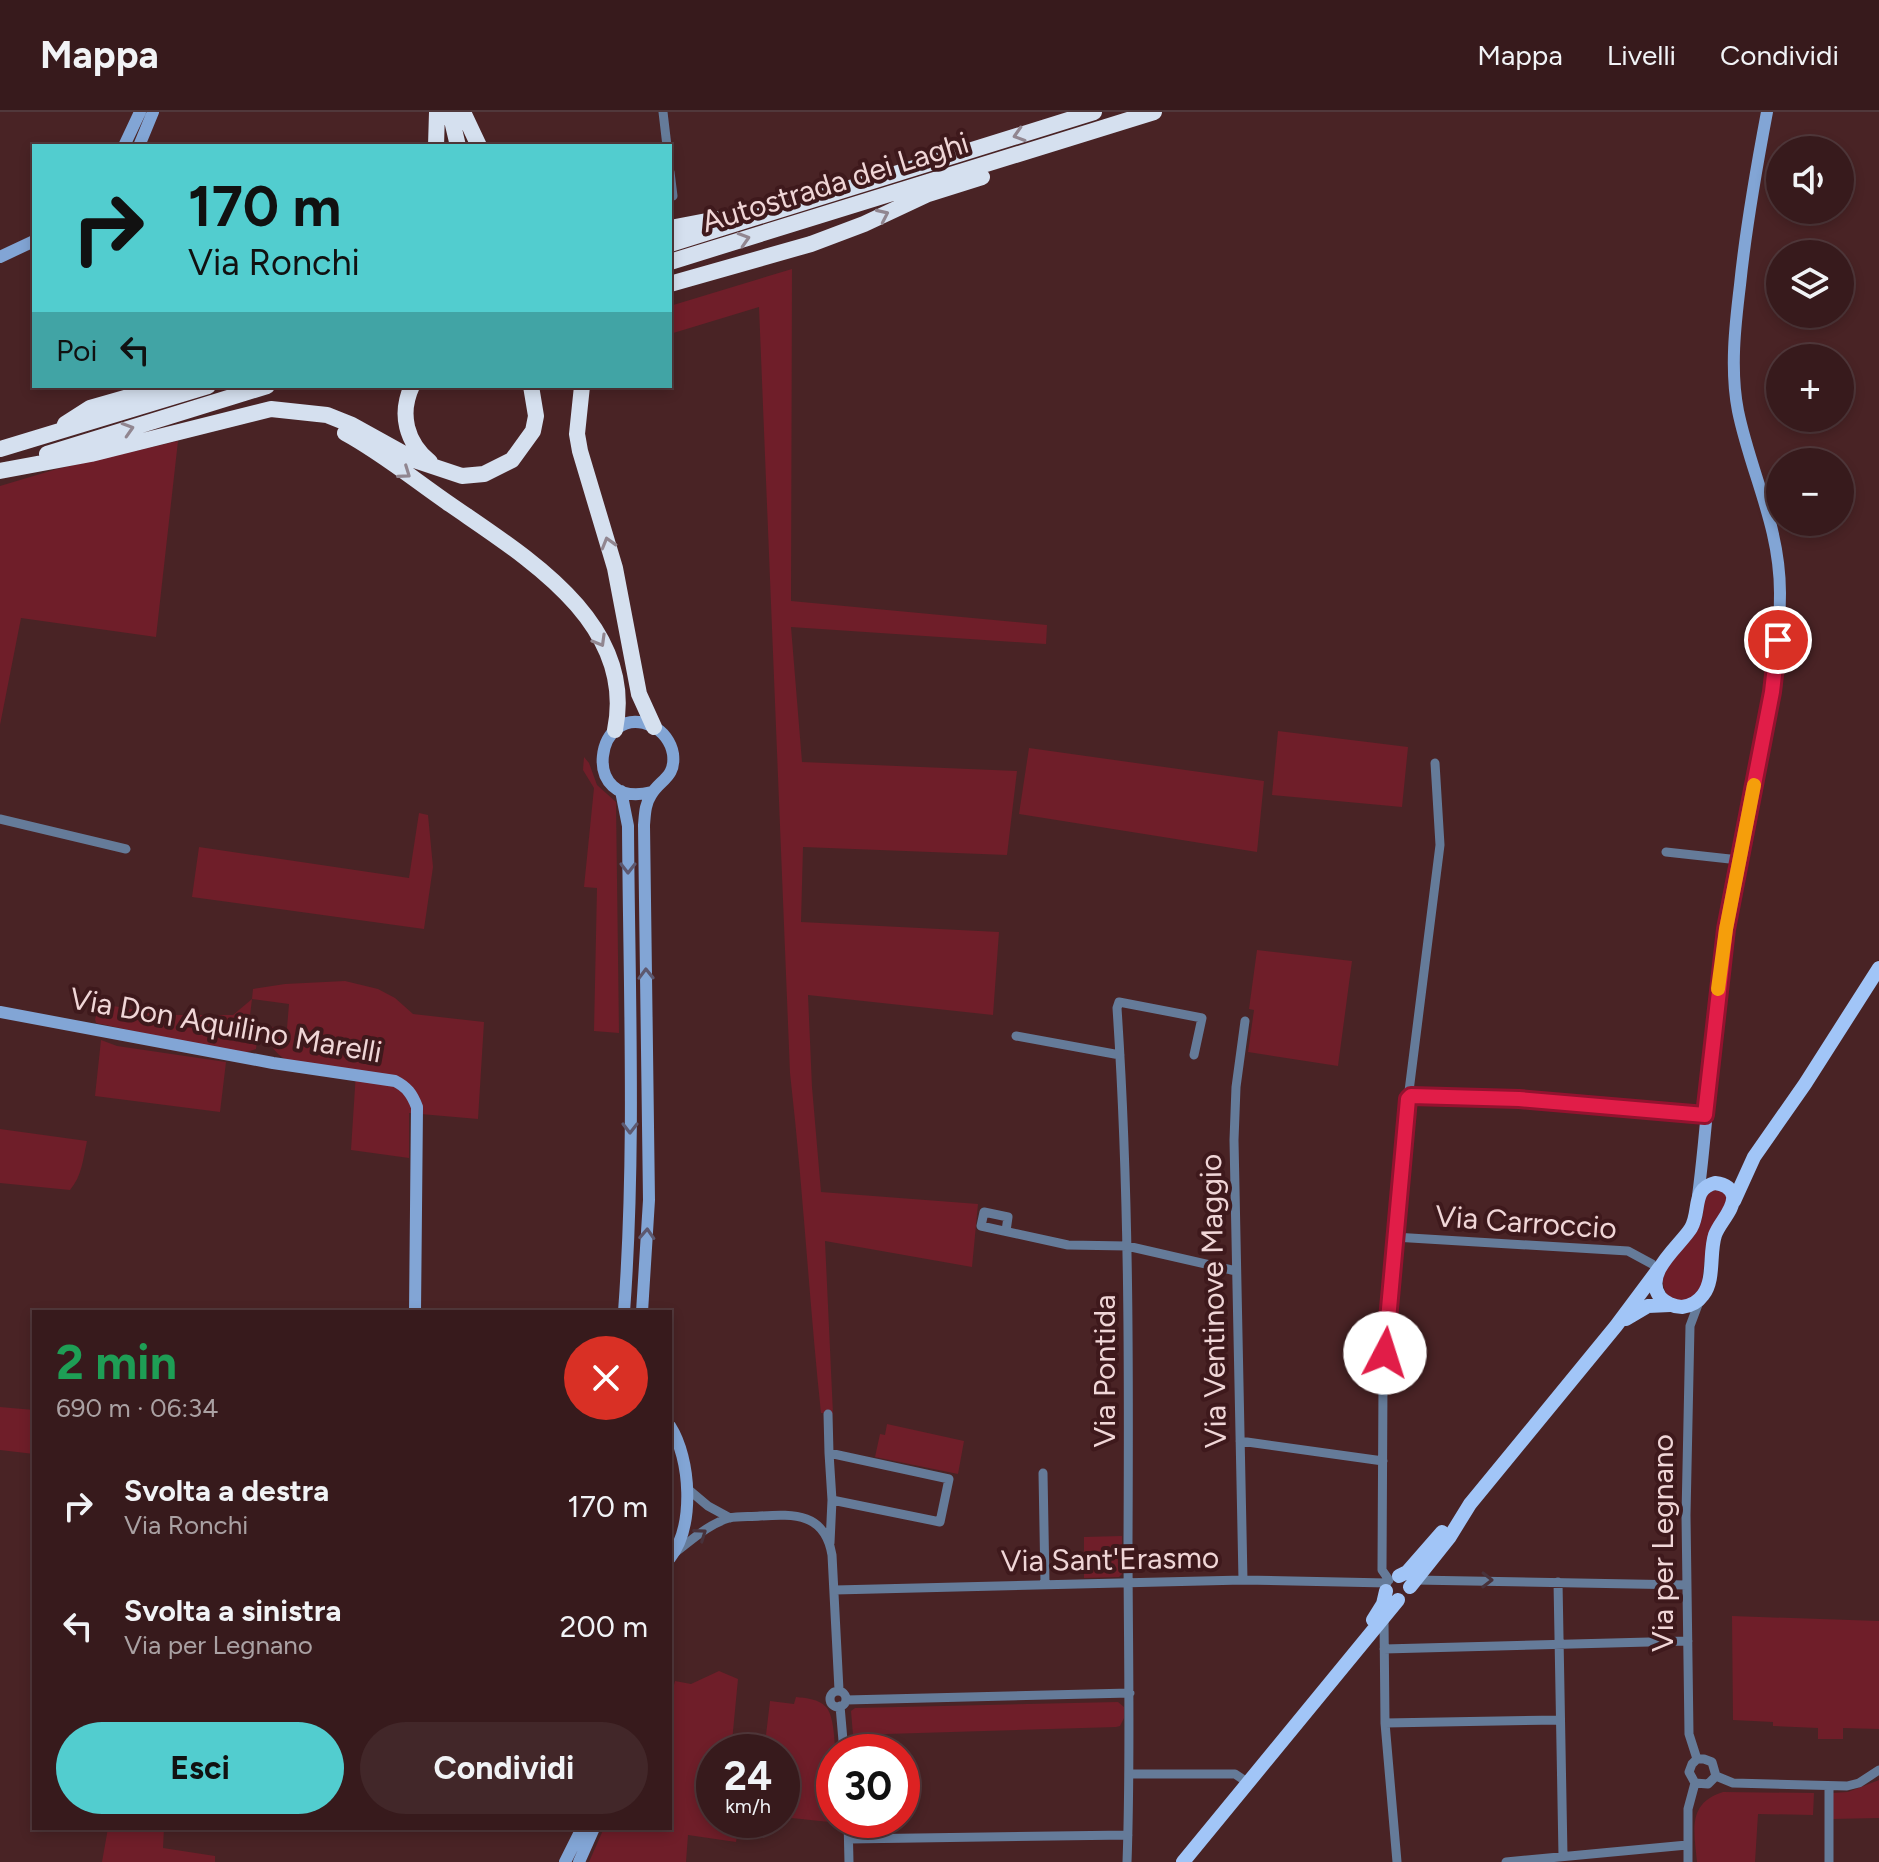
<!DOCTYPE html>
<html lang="it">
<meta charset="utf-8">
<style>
:root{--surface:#371a1c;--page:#422729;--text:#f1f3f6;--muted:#aaa1a3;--line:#51383b;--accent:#52cdcf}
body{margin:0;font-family:Figtree,sans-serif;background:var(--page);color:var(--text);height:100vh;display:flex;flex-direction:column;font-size:30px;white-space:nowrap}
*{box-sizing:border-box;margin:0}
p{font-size:26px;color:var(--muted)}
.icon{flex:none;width:44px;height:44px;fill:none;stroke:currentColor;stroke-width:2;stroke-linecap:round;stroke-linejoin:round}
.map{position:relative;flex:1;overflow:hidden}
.sheet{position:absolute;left:32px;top:1198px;width:640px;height:520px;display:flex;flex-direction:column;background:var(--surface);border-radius:0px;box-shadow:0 4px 12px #0003,0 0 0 2px var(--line)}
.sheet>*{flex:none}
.guide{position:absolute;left:32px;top:32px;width:640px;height:244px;border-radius:0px;box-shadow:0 4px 12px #0003,0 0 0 2px var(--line);background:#52cdcf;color:#111;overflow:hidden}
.buttons{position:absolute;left:1766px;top:24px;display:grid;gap:16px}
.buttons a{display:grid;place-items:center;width:88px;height:88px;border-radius:50%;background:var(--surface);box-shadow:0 4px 12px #0003,0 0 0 2px var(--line);font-size:40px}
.speed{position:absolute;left:696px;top:1622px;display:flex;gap:16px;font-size:40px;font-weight:700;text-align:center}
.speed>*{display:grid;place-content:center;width:104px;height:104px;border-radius:50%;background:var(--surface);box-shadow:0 4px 12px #0003,0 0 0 2px var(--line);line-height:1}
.speed small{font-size:20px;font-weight:400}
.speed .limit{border:12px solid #d22;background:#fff;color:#111}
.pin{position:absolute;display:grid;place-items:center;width:68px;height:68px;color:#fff;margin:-34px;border:4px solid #fff;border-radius:50%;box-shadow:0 2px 8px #0007}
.me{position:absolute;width:88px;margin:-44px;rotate:5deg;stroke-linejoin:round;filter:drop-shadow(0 0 6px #0008)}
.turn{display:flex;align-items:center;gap:28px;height:168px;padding:0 24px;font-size:36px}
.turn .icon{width:104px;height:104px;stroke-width:2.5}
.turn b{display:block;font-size:56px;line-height:68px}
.then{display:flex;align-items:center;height:76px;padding:0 24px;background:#0003;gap:16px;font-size:30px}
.round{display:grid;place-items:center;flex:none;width:84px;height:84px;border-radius:42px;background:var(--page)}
.summary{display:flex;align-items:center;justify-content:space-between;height:136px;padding:0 24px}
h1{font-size:48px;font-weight:700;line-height:60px;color:#1e9e55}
.primary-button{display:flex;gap:16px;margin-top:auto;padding:16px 24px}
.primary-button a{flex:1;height:92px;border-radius:48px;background:var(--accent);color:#111;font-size:32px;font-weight:700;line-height:92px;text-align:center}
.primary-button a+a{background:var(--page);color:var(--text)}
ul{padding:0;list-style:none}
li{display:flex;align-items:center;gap:24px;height:120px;padding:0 24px}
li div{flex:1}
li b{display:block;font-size:30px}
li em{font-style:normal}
header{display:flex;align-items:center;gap:48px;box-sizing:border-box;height:112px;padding:0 40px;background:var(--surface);border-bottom:2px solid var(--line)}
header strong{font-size:38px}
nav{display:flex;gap:44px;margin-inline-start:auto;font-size:28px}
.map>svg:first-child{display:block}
.green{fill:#6f1e29}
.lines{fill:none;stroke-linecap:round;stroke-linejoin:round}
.street{stroke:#657b99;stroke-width:9}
.secondary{stroke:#82a5d5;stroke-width:12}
.primary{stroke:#a1c5f7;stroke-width:14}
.highway{stroke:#d5e0ef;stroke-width:16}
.oneway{stroke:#918690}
.oneway2{stroke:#5d586f}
.oneway3{stroke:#48323b}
.route-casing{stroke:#92132f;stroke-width:20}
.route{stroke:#e11d48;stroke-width:14}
.slow{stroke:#f59e0b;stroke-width:14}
.labels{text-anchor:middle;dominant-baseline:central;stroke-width:8;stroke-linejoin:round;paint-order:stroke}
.street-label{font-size:30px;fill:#f0d6d7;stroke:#3e191c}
</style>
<header>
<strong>Mappa</strong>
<nav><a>Mappa</a><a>Livelli</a><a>Condividi</a></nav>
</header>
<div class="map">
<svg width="1879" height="1750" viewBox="0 0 1879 1750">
<rect width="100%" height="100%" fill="#492325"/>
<path class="green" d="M792,157L791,489L1047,513L1046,532L791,515L802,650L1017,659L1007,743L803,735L801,810L999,820L993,903L808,883L812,975L821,1080L978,1092L972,1155L825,1129L833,1302L821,1301C809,1188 803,1074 790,961L759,195L670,222V194Z
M178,329L156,525L21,506L0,613V374L57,357Z
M1278,619L1408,635L1402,695L1272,683Z
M1029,636L1264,669L1257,740L1019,702Z
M584,645L589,651L597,673L616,690L619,921L594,919L597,776L584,775L594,676L583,658Z
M419,701L428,703L433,755L424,817L192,785L199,735L409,766Z
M1257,838L1352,849L1338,954L1248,940L1254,898L1249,897Z
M345,869L378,877L395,886L413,902L484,910L478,1007L409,1001V1046L351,1038L356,960L287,948C274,942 267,929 266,915L287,916L289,892L252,887L249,912L259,913L256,937L241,942L96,911L95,907L101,892L168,903H233L252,887L253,877L285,872Z
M101,928L117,934L226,950L220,1000L95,984Z
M0,1017L87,1029C83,1047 82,1064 70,1078L0,1071Z
M1714,1078L1721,1079L1728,1085L1727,1093L1707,1128L1701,1178L1687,1189L1670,1187C1648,1158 1683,1139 1699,1114C1705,1104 1702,1094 1706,1083Z
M0,1295L34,1298V1342L0,1338Z
M887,1312L964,1329L958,1362L875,1345L880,1322L885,1323Z
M1122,1424V1462L1119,1465L1084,1466V1425Z
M1732,1504L1879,1509V1617L1843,1616V1627H1818V1616L1773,1614V1610L1733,1608Z
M719,1559L738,1567L731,1640H714V1708H739L736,1730L688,1723L686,1750H589L604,1716H670V1589L675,1569L691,1572Z
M796,1585C806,1586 819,1587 826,1595C840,1609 834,1685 834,1708H839V1711L782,1705V1640H764L770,1589L794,1592Z
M1118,1590L1124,1595V1606L1120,1614L1116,1615L853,1623L851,1599L855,1596Z
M1879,1668V1706L1831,1707L1832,1681L1848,1680Z
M1723,1680L1814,1681L1813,1703L1758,1702L1755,1750H1697C1694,1719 1687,1691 1723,1680Z
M108,1716H164L163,1736L215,1744V1750H102Z"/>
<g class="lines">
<path class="street" d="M663,0L667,34
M670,60L673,84
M0,707L126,737
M1666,740L1739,748
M1016,924L1120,943
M1408,987L1416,982L1519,987L1705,1003
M1006,1119L1008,1105L984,1100L981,1114L1068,1133L1127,1134L1236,1159
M1394,1125L1628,1139L1652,1152
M828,1302L829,1341
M1240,1329L1383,1349
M1043,1361L1045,1472
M689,1378L708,1394L730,1406
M830,1431L832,1388L829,1341L949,1367L940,1410L832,1388
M676,1440C693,1427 709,1412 729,1406C739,1404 750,1405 760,1404C795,1402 825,1401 832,1443L839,1578
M1243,1468L1234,1028L1236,975L1245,909
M1389,1468L1382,1458L1383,1270L1408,987L1440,733L1435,651
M1415,1468L1687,1473
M1558,1470L1563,1744
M835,1478L1243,1468L1387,1471
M1384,1507L1385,1611L1397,1750
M1384,1537L1688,1529
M830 1587a8 8 0 1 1 16 0a8 8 0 1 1-16 0Z
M846,1588L1130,1581
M840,1594L844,1640
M1385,1611L1560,1608
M1697,1647L1689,1622L1686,1403L1690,1214L1699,1190
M1697,1647H1704L1712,1650L1716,1664
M1129,1662H1235L1247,1670
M1716,1664L1733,1671L1847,1674L1859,1671L1879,1658
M1695,1671L1689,1660L1692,1652L1697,1647
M1695,1671L1708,1672L1716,1664
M848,1708L849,1750
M849,1727L1128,1723
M1127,1750C1131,1643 1128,1536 1128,1429C1129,1251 1129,1074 1117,896L1119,890L1202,906L1194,943
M1506,1750L1687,1733
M1688,1750V1697L1695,1671
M1829,1750V1674"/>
<path class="secondary" d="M124,34L140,0
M139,34L153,0
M0,145L34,129
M621,679L628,714C629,876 636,1039 624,1200
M0,900L273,951L395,969C407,975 412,982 417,995L415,1200
M1698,1084C1710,994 1712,903 1727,814C1746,705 1780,590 1780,481C1780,414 1751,362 1738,299C1730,258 1735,214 1740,173C1746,114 1756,58 1767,0
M642,1200L649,1088L644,713C645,702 645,692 651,683C659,668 676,666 673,642C671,630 663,619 652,614C595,588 578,699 652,680
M670,1314C691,1347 695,1414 670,1446
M565,1750L582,1716
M579,1750L594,1716"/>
<path class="primary" d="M1715,1071C1723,1072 1731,1075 1733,1084C1735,1097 1719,1111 1715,1123C1709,1141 1715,1168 1703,1183C1698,1190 1690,1194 1682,1195C1674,1195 1665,1191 1660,1185C1642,1161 1681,1133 1691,1116C1701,1099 1691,1077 1715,1071Z
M1734,1089L1754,1045L1805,972L1879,856
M1626,1207L1648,1194L1670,1193
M1399,1464L1407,1460L1442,1420
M1410,1475L1449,1426L1470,1392L1616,1214L1660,1155
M1373,1508L1383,1492L1386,1479
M1183,1750L1398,1488"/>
<path class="highway" d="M450,0L458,34
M463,0L479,34
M436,34L437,0
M670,116L717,107
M670,132L1094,0
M670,150L1154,0
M670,172L811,132L864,112L928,82L982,65
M412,274C399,302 406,330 430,350
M582,274L577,322L580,339L615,456L639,582L654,615
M65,312L90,296L167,274
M345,321C382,341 416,369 451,393C526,445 637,511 615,618
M0,337L208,274
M47,342L267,274
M0,359L91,342L271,297L327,303L352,313L417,349L462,364L484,362L512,348L533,319L536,304L531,274"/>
</g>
<defs><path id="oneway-chevron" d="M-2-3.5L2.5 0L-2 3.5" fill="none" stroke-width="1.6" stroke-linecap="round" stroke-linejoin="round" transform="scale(2)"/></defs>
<g class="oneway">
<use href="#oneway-chevron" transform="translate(1019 23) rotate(163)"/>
<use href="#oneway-chevron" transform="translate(883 103) rotate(-25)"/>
<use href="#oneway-chevron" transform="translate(744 127) rotate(-17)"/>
<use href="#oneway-chevron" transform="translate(128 317) rotate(-17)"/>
<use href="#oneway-chevron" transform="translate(405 361) rotate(35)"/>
<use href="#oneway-chevron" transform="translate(608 431) rotate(-106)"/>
<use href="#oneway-chevron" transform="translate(600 529) rotate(60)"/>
</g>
<g class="oneway2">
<use href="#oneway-chevron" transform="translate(628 756) rotate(90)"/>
<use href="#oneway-chevron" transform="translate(646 862) rotate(-91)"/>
<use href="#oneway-chevron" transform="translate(630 1016) rotate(90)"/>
<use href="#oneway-chevron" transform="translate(647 1122) rotate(-87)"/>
</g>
<g class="oneway3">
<use href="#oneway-chevron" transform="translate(701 1422) rotate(-35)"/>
<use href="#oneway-chevron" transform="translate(1487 1468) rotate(1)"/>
</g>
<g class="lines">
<g class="route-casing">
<path id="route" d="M1385,1241L1408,987L1411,984L1519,987L1705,1003L1726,817L1772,580L1778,528"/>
</g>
<use href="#route" class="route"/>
<path class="slow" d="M1718,877L1726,817L1754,673"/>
</g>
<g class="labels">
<g class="street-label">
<text transform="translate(835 70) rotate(-17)">Autostrada dei Laghi</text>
<text transform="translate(226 913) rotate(10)">Via Don Aquilino Marelli</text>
<text transform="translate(1526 1110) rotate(4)">Via Carroccio</text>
<text transform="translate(1213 1189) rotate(-91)">Via Ventinove Maggio</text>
<text transform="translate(1104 1259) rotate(-90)">Via Pontida</text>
<text transform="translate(1662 1431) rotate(-90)">Via per Legnano</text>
<text transform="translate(1110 1447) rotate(-1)">Via Sant'Erasmo</text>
</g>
</g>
</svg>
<div class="buttons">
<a><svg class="icon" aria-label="sound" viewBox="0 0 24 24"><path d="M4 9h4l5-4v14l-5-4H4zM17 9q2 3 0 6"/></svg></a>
<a><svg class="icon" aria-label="layers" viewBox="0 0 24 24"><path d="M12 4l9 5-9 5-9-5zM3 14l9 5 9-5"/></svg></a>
<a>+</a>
<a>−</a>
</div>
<div class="speed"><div>24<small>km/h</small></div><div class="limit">30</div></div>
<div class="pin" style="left:1778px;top:528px;background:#d93025"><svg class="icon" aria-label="arrive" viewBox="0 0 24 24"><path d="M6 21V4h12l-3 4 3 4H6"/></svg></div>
<svg class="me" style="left:1385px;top:1241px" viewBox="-20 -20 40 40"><circle r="19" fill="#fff"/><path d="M0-13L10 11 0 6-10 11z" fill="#e11d48"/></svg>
<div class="guide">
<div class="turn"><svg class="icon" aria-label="right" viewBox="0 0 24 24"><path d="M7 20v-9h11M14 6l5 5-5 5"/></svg><div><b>170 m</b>Via Ronchi</div></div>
<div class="then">Poi<svg class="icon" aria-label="left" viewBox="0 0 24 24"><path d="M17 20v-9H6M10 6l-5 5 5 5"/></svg></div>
</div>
<section class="sheet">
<div class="summary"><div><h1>2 min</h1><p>690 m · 06:34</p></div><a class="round" style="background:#d93025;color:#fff"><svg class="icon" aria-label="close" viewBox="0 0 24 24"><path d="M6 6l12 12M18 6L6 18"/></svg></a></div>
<ul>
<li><svg class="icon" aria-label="right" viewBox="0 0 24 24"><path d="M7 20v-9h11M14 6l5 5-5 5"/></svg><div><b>Svolta a destra</b><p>Via Ronchi</p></div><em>170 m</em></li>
<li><svg class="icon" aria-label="left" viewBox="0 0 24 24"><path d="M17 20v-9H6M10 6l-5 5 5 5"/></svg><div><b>Svolta a sinistra</b><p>Via per Legnano</p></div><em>200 m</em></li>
</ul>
<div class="primary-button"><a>Esci</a><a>Condividi</a></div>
</section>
</div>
